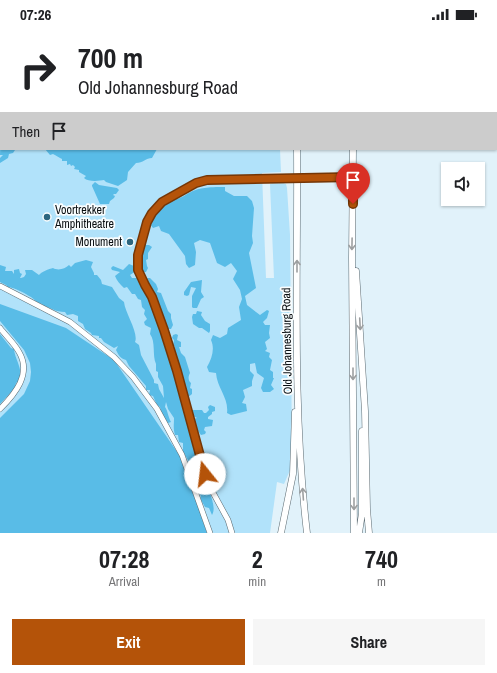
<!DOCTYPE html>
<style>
:root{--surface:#fff;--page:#f6f6f6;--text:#202124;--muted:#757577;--accent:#b45309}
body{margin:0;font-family:"Archivo Narrow",sans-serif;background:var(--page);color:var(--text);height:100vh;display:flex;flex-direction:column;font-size:15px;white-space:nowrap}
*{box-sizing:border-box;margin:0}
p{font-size:13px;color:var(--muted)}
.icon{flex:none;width:22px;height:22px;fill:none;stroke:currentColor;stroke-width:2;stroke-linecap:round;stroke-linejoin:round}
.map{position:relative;height:505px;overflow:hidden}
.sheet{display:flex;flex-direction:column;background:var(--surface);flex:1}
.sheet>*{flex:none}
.hud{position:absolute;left:0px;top:0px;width:497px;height:122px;box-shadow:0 1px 3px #0004;background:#fff;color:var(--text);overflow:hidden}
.tools{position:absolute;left:441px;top:134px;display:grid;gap:8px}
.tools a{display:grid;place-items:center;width:44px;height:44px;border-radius:0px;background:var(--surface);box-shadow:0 1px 3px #0004;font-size:20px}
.pin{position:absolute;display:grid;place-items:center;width:34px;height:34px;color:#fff;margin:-41px -17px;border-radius:50% 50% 50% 0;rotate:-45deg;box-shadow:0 0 4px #0007}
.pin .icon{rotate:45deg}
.me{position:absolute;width:44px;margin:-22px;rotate:344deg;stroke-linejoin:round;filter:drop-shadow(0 0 3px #0008)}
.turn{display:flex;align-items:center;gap:14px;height:84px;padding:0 12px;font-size:18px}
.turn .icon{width:52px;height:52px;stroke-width:2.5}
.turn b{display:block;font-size:28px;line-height:34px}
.then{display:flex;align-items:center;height:38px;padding:0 12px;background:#0003;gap:8px;font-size:15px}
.eta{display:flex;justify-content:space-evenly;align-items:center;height:68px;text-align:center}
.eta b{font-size:24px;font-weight:700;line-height:28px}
.action{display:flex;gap:8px;margin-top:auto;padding:8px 12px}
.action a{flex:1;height:46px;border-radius:0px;background:var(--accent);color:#fff;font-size:16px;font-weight:700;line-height:46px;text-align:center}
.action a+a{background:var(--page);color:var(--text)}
.status{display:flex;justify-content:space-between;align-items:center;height:28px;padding:0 20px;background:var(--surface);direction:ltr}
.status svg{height:11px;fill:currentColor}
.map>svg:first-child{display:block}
.green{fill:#b1e2fa}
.forest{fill:#59bce7}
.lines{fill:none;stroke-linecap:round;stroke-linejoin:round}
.minor-casing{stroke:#5a6970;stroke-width:6}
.major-casing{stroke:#5a6970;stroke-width:7}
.minor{stroke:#fff;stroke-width:5}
.major{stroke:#fff;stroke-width:6}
.oneway{stroke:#9d9fa0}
.route-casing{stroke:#753606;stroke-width:10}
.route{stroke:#b45309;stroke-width:7}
.poi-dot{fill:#2c667f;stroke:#f9fdfe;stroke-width:1.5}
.labels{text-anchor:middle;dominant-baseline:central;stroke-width:3.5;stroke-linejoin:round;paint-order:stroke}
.poi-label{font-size:12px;fill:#0a0f12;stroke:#f9fdfe;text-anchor:start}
.street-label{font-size:12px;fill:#0a0f12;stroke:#f9fdfe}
</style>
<div class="status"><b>07:26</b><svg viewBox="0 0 49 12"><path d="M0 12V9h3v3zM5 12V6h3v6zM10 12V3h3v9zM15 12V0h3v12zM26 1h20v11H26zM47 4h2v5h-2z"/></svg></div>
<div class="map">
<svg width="497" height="505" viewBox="0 0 497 505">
<rect width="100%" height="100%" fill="#e1f2fa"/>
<path class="green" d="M0,0H272V1H1V121H280L281,144L262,145L266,250H274L270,156C276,153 279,153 286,156L287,160L290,207L292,422L291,440L284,456L277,454L270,505H0Z"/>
<path class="forest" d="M1,83V121H34L15,122L13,125L9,126L8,130L0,135V130L3,127H0Z
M45,121H157L152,130C146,130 143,135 136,135L128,144L127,152L118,158L106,154L104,152C99,153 88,154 84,150L86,148L79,144V142L74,141L75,139L73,137L71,138L70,136L67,137V133H62V131C60,130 55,127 53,126L50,127Z
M95,154L99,157L117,160L119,162L116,166H114L113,167L115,168L114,170L110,173L109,176H100L92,158V157Z
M216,159H225V163L234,168H247L252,173L254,180L252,208L253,215L249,225L256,260L245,268L247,277L260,287L267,282L269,283L267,290L263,294L265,297H270L269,305L270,310L265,314L267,321L265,323L270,325L269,329L272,332L270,342L273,344V350H274L271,357L274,361L270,364H263L261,360L264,350L257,345L255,335L250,336V343L254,347L252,353V358L243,362L245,369L242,375L246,376L247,383L231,387L227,385C229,370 217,360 216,345L209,344L207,339C212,330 215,321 211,312L213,307L220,310L227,306L228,300L241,292L239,279L242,271L240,262L233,251L237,243L231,235L225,239L217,235L210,215L200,212L194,215L196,224L195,237L189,240L186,236L185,228L169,206L161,203L159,198L153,200L150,196C154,185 159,175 172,172C176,171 181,170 184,168C197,160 201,160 216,159Z
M145,217H149L152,219L148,225V231L146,232L147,238L148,240L146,244H144L142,242L141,228Z
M86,232L93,234L91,239L94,245V247H97L101,252L102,256L112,259L119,270L124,274C125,285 139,305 135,314L139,317L141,327L154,352V355L158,356L159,361L164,370L163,358L158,349V344L156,343V336C152,327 156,314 150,306L151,300L145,297L144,294L147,291L144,286L145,282L142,279L141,272L138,271L135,266H132L127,259L124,260C120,256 117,253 115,248L120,244L112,242L111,240L113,238L123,242L129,236L134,238L136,243L130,247L132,250H137L138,253H140L143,258L144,261L147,263C150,270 157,293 161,297C162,315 171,331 174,348C175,355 181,359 180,365L182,369V374L184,377V380L188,388L190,406L194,415V424C198,428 199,432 198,438L202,444L201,448C206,456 218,478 212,487L209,480L205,479L201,472L200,461L196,459L197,456L191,438V437L183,424V415L179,414L178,407H175C173,400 174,397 174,390L168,381L166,374L165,379C168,383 168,389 171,394L168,395L161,384L160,379L157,377L153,368L149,367L150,362H146V358L129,338L126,332C120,330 119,328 116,322L118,318L114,320L104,314L101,310H99V308L92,307L91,305L85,301L83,296L78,293V288L73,286L67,287L65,284C55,284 52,280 44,278L42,276C35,274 35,271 29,268C23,264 15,260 8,259L6,257L0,254V237L6,239L5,243H12L14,246V242L19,241L20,245L22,246L20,250H21L24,249L26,246L25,242H32L39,247C41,244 49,241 53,240C58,243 65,241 69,237L71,239L75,235Z
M148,250H150L156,256L158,261L157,264L161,265L168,283L171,286V290L173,297L171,301H168C164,296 157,279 157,271C152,268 148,262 149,256L145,251Z
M202,252L201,264L204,269L201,271L197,280H193L192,279V268L196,260L191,259L189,267L187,268L184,267V264L191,254Z
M0,276L66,300L114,332L182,431L207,505H0V390L24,366L30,353L31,344L30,335L24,322L0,293Z
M197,283L202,284L201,287L205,293L210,296V303L209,305L202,300H199L193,296L192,289L193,286H196Z
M0,306L11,320L14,321C15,332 24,342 19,353L16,355L15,360L0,376Z
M176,306L178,307L177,312L181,314V319H179L181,325L185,329L190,345C188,349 188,352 191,355L190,360L192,361V366L187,370L183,358L184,352C179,347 177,339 178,332L176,330V325L173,321L175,319L173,317L174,312L172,310L173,307Z
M210,377L215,379V383L212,384V386L208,389V391L213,392L212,398L205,399L204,402L206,404L205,406L201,407L198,403H195L192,393L193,391L197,390L191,387L192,382H202L204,385H206L209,382L208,379Z
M205,428L209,429C210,433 212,435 213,438C215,443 218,453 217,458C208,457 210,451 208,443L206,442V439L203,431Z"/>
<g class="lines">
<g class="minor-casing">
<path id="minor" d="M0,75L1,74
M0,258L70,294L114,329L133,349L157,381L182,427L210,505
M0,300C6,308 14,315 19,324C32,346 15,366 0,381
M232,505L228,492L211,461L205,446L177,343L164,302L152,269L138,242V227L147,194L151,185L162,174L196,155L207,152L246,150L353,149"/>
</g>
<g class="major-casing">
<path id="major" d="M291,0V1
M297,0V1
M353,0V1
M297,121C298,249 292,378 307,505
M353,121L352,230L354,505
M356,243L365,383L367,481L369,505
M281,505L293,446L295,384
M359,505L362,485V403"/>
</g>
<use href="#minor" class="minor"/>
<use href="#major" class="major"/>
</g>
<defs><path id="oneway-shaft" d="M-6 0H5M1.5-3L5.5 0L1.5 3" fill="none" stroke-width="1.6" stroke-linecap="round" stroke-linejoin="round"/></defs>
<g class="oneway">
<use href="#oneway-shaft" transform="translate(352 216) rotate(91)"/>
<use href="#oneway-shaft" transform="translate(297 238) rotate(-90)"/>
<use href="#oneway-shaft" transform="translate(360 296) rotate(87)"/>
<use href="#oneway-shaft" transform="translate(353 346) rotate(90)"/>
<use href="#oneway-shaft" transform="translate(303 466) rotate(-94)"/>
<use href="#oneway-shaft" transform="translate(354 476) rotate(90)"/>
</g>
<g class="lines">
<g class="route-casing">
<path id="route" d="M205,446L177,343L164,302L152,269L145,257L138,242V227L147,194L152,185L162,174L196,155L207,152L353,149V176"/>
</g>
<use href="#route" class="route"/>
</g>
<g class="poi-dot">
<circle cx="47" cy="189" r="4"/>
<circle cx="130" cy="214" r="4"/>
</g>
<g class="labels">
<g class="poi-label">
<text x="55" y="182">Voortrekker<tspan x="55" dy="14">Amphitheatre</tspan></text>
<text x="122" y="214" text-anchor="end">Monument</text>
</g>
<g class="street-label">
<text transform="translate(287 313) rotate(-91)">Old Johannesburg Road</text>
</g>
</g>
</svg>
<div class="tools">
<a><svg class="icon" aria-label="sound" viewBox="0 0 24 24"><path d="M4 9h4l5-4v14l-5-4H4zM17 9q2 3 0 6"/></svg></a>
</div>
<div class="pin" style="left:353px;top:176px;background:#d93025"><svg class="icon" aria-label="arrive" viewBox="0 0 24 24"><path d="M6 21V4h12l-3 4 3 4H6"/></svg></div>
<svg class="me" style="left:205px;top:446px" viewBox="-20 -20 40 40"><circle r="19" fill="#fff"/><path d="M0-13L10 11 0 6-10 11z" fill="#b45309"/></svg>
<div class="hud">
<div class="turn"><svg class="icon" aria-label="right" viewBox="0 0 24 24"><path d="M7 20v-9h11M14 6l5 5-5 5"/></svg><div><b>700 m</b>Old Johannesburg Road</div></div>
<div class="then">Then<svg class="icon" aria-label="arrive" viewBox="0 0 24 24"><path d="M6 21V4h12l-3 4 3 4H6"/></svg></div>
</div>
</div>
<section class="sheet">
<div class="eta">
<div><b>07:28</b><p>Arrival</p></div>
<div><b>2</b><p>min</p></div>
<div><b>740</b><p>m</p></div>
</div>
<div class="action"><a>Exit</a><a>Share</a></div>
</section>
